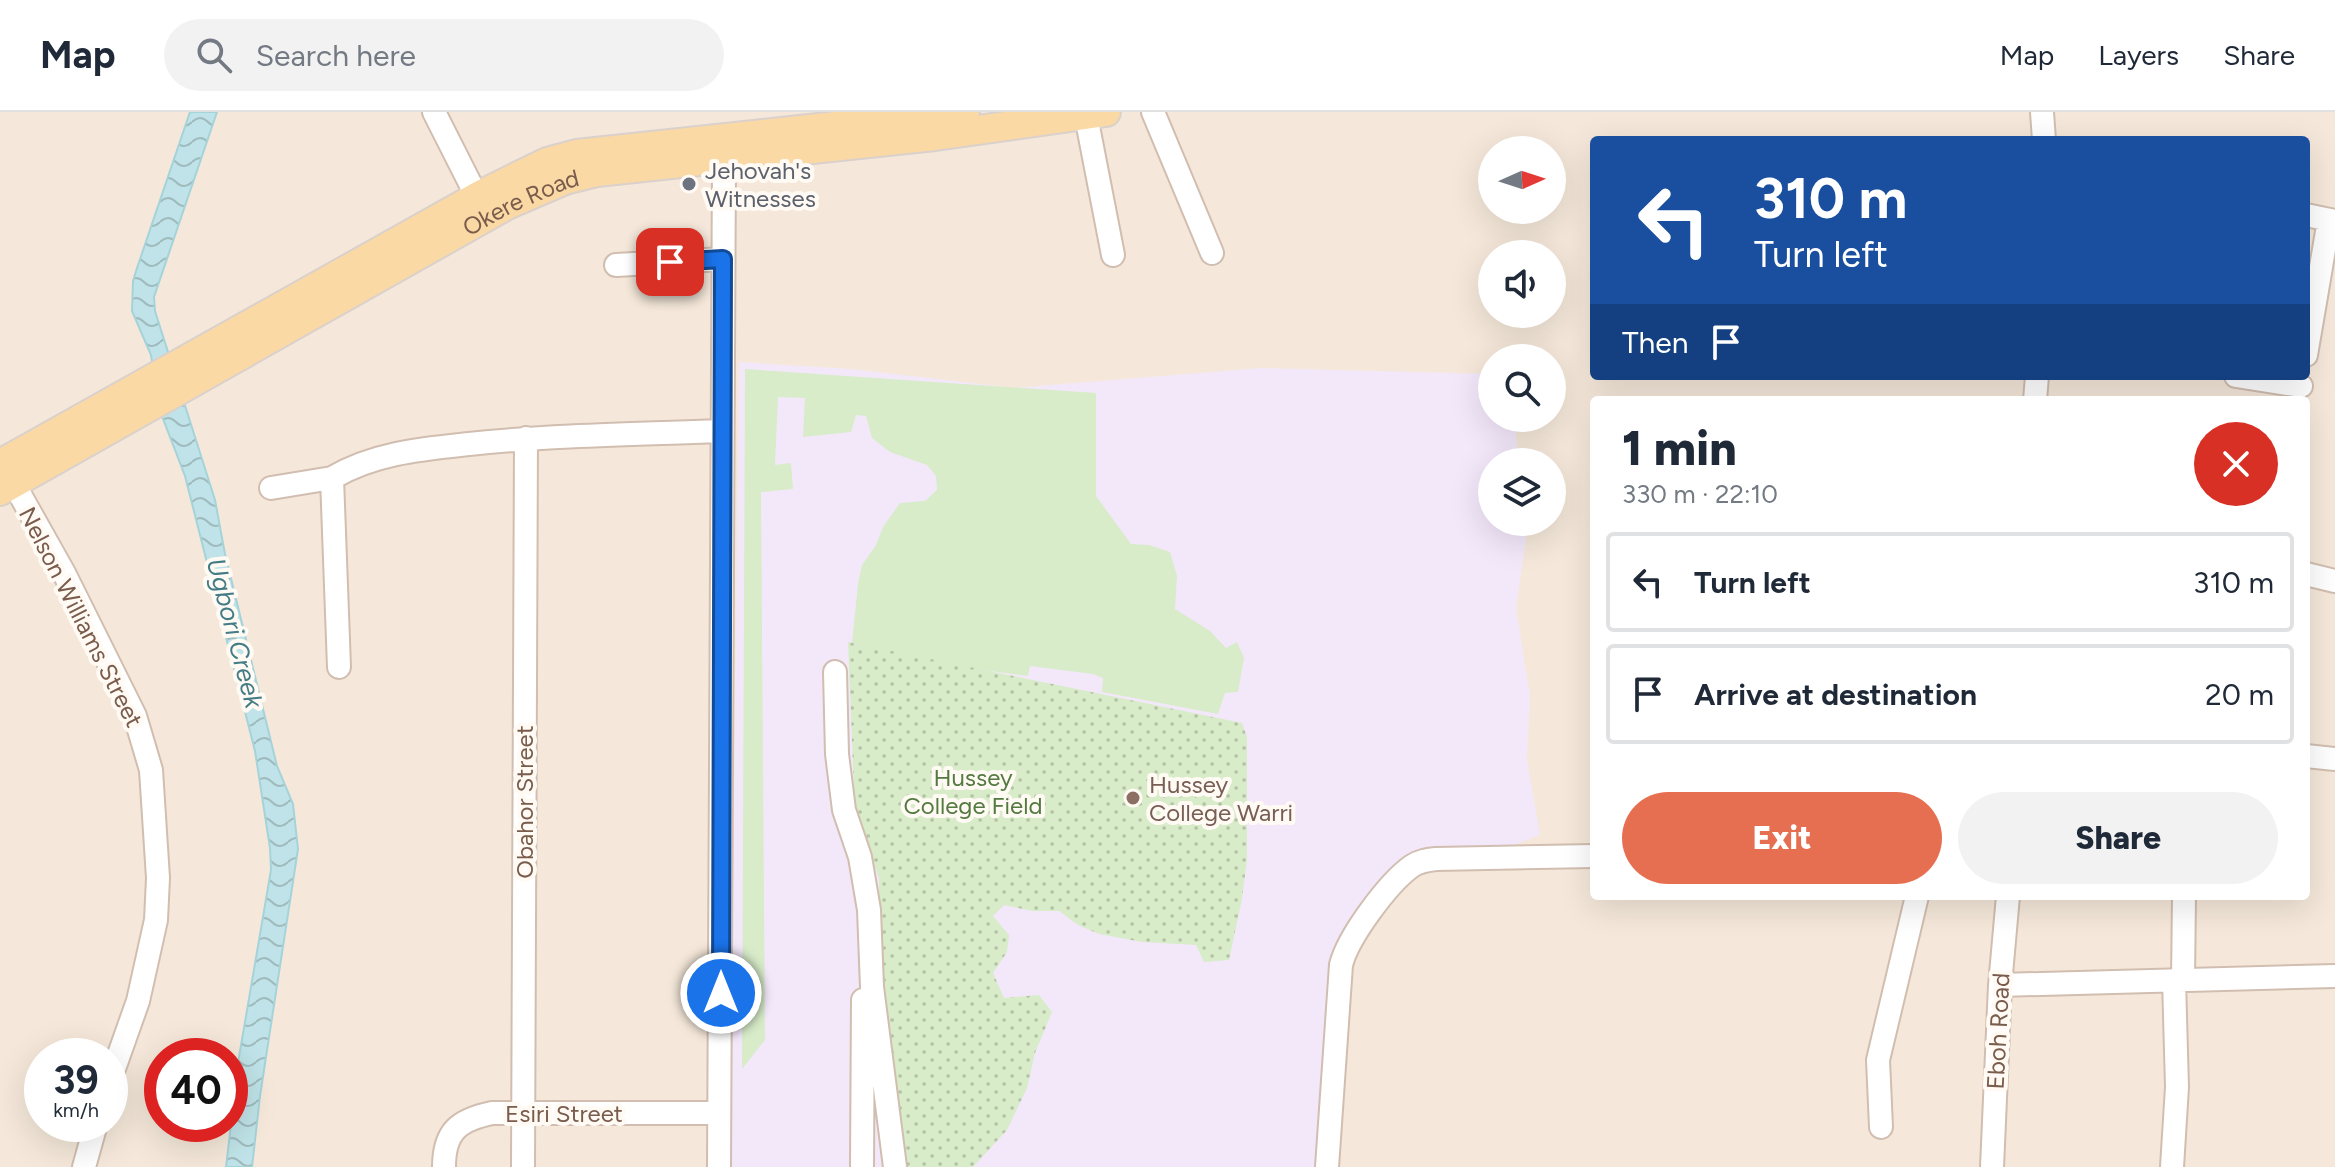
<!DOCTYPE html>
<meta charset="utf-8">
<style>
:root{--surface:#fff;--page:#f2f2f3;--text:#1f2937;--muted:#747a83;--line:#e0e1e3;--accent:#e76f51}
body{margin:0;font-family:Figtree,sans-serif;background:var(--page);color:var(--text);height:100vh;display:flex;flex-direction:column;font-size:30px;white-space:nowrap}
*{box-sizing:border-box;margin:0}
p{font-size:26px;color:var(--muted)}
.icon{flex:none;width:44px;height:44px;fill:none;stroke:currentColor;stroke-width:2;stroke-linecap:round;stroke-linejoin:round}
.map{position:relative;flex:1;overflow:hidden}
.panel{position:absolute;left:1590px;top:284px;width:720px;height:504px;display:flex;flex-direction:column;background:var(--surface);border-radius:8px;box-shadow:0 8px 32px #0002}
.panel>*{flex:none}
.banner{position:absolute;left:1590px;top:24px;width:720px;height:244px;border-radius:8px;box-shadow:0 8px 32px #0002;background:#1a4fa0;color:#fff;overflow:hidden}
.needle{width:52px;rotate:87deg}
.controls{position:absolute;left:1478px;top:24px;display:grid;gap:16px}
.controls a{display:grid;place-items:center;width:88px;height:88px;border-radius:50%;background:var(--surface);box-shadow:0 8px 32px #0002;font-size:40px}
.speed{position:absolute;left:24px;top:926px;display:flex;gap:16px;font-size:40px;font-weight:700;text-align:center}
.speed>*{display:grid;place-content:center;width:104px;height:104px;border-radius:50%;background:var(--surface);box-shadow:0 8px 32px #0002;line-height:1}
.speed small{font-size:20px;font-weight:400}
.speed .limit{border:12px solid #d22;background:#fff;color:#111}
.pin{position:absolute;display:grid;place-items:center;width:68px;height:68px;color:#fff;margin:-34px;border-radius:16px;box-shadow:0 4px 12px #0006}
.me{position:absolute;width:88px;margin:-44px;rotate:0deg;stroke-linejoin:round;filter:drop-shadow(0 0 6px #0008)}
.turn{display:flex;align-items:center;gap:28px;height:168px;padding:0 32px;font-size:36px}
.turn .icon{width:104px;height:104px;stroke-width:2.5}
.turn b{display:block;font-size:56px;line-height:68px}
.then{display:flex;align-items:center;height:76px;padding:0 32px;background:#0003;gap:16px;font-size:30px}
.round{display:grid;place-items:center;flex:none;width:84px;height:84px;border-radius:42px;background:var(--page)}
.overview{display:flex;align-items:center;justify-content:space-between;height:136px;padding:0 32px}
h1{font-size:48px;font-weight:800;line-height:60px}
.primary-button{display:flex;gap:16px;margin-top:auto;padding:16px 32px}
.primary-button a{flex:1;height:92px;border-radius:48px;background:var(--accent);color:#fff;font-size:32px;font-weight:800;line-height:92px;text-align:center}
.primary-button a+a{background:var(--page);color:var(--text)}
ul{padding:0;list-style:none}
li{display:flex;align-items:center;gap:24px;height:100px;margin:0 16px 12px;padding:0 16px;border:4px solid var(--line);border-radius:8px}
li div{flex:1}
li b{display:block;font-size:30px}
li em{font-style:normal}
header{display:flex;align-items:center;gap:48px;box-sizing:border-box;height:112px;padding:0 40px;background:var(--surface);border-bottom:2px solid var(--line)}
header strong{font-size:38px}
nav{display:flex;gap:44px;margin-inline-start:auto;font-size:28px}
.search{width:560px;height:72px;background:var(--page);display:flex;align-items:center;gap:20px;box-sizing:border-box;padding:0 28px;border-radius:44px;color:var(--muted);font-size:30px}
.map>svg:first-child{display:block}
.residential{fill:#f5e8da;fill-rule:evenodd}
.education{fill:#f3e8fa}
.grass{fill:#d8ecc9}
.park{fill:url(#park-dots)}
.water{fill:url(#water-waves);stroke:#a5d3da;stroke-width:2}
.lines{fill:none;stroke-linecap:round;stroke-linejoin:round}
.minor-casing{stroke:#d1beb0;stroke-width:26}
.major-casing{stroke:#dad1cd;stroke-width:32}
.minor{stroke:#fff;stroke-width:22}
.major{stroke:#fbd9a5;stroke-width:28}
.route-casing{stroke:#114b97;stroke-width:20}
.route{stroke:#1a73e8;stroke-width:14}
.worship-dot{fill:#6b7280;stroke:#fffaf3;stroke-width:3}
.education-dot{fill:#8d6e63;stroke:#fffaf3;stroke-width:3}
.labels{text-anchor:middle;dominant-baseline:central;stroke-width:8;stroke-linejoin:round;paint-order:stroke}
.worship-label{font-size:24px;fill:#5b616d;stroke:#fffaf3;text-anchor:start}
.street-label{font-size:24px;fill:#7a5c4d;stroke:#fffaf3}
.park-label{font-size:24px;fill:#537a41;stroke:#fffaf3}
.education-label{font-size:24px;fill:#785e54;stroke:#fffaf3;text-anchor:start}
.water-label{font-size:26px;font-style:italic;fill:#437c86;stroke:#fffaf3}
</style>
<header>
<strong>Map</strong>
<div class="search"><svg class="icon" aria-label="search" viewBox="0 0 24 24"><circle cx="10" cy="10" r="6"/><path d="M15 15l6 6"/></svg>Search here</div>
<nav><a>Map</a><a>Layers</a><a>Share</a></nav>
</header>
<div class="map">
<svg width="2335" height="1055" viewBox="0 0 2335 1055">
<defs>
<pattern id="park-dots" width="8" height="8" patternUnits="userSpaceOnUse" patternTransform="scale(2)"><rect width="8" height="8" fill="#d8ecc9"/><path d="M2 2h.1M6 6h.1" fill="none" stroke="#b4c2a5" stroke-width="1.8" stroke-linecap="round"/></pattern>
<pattern id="water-waves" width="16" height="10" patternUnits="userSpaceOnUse" patternTransform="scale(2)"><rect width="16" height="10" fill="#bfe3e8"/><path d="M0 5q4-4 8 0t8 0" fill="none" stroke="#a0bbbe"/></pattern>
</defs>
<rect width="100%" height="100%" fill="#fdf6ec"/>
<path class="residential" d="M0,0H190L137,156L132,199L151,243L160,299L185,364L255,639L266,702L271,758L239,945L226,1055H0ZM42,944H110V1012H42ZM162,944H230V1012H162Z
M217,0H2335V1055H252L260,984L298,737L293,692L277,654L225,442L215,388L155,199L154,185ZM1594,28H2306V264H1594ZM1492,38H1552V98H1492ZM1492,142H1552V202H1492ZM1492,246H1552V306H1492ZM1594,288H2306V784H1594ZM1492,350H1552V410H1492Z"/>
<path class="education" d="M739,250L851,257L1014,276L1261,256L1492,262V306H1515L1518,350H1492V410H1527L1528,413L1516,496L1530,584L1527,648L1540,723L1498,739L1417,737L1352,819L1325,1055H730Z"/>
<path class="grass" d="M745,257L1096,281V384L1131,432L1149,433L1170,440L1177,464L1175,497L1210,519L1226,536L1237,530L1244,546L1238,580L1225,581L1218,602L1102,580L1103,566L1093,562L1030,554L1028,564L975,557L852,531L858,472L862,453L876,433L883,415L900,391L925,389L937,378L936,364L927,353L890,340L872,326L866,304L856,303L851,320L803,325L805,286L778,285L775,353L791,351L793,377L761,380L765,928L742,957Z"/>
<path class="park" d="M848,530L1242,611L1247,625V747L1242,787L1229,848L1204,850L1196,833L1142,830L1099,822L1078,813L1059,799H1032L1004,793L993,804L1009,823L1007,840L993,861L1004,886L1039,883L1052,900L1035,941L1027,976L1007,1018L973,1055H899L879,878V766L855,704Z"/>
<path class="water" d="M190,0H217L154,185L155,199L215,388L225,442L277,654L293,692L298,737L260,984L252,1055H226L239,945L271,758L270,736L255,639L185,364L160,299L151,243L132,199L133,169L137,156Z"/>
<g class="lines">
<g class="minor-casing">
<path id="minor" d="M434,0L477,85
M1153,0L1212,141
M2042,0L2044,28
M1086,4L1113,143
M2306,103L2335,109
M616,153L723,147
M2306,243L2329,108
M2236,264L2301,274
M2035,288L2037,264
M14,372L64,461L135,604L151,658L158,766L156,808L138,889L110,968
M271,376L332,366
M2306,462L2335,469
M339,555L332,366C374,341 422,337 469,332C553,323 638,322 722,319
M835,560L837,642L844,698L860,745L869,798L872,875L895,1055
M2306,644L2335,647
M2183,868L2184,784
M2000,873L2335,864
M1881,1015L1878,948L1917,784
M84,1055L96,1012
M444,1055C444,1019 459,1008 492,1001H719
M523,1055L526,326
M719,1055L724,48
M862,1055L863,888
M1327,1055L1341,853C1348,825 1388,771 1412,754C1419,749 1427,748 1436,747L1594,744
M1992,1055L2000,873L2008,784
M2172,1055L2177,975L2174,868"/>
</g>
<g class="major-casing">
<g id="major">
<path d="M0,352L482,82L547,50L577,42L965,0"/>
<path id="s1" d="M0,379L507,93L565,68L597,60L935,24L1106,0"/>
</g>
</g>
<use href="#minor" class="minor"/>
<use href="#major" class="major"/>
</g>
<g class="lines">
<g class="route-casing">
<path id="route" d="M670,150L723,147L721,881"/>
</g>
<use href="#route" class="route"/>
</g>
<circle class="worship-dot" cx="689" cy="72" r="8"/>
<circle class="education-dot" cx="1133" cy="686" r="8"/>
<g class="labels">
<g class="worship-label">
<text x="705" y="58">Jehovah's<tspan x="705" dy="28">Witnesses</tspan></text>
</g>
<g class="street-label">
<text stroke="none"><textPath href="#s1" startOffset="596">Okere Road</textPath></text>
<text transform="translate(81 505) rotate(63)">Nelson Williams Street</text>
<text transform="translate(524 690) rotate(-90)">Obahor Street</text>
<text transform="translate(1998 919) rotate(-87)">Eboh Road</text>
<text x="564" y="1001">Esiri Street</text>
</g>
<g class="park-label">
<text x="973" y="665">Hussey<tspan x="973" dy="28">College Field</tspan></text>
</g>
<g class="education-label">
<text x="1149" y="672">Hussey<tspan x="1149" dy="28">College Warri</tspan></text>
</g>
<g class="water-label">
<text transform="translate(235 521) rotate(75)">Ugbori Creek</text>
</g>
</g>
</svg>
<div class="controls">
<a><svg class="needle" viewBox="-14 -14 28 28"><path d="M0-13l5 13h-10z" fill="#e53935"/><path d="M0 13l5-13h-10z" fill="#747a83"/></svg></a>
<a><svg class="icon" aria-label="sound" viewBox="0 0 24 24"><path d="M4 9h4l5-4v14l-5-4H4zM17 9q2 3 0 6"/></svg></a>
<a><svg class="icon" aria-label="search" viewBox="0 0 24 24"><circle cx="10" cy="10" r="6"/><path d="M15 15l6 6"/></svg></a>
<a><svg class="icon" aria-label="layers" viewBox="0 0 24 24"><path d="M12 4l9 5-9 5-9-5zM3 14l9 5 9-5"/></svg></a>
</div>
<div class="speed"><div>39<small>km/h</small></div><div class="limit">40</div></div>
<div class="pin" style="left:670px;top:150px;background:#d93025"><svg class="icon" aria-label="arrive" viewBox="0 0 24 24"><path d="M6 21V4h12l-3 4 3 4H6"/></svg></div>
<svg class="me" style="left:721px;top:881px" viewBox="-20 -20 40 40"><circle r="17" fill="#1a73e8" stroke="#fff" stroke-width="3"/><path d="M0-11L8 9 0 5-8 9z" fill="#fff"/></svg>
<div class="banner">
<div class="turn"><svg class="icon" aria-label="left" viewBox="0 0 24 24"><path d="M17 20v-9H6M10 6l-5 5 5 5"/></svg><div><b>310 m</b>Turn left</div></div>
<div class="then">Then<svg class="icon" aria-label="arrive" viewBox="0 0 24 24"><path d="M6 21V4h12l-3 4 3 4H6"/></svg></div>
</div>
<section class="panel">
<div class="overview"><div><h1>1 min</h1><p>330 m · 22:10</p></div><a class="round" style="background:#d93025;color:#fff"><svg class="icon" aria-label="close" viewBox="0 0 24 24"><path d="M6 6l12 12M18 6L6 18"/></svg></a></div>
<ul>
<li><svg class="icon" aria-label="left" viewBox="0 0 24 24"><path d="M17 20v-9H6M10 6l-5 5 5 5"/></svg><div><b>Turn left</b></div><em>310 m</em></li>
<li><svg class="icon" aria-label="arrive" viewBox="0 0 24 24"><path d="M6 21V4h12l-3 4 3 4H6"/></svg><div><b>Arrive at destination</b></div><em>20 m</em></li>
</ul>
<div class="primary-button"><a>Exit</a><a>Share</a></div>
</section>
</div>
